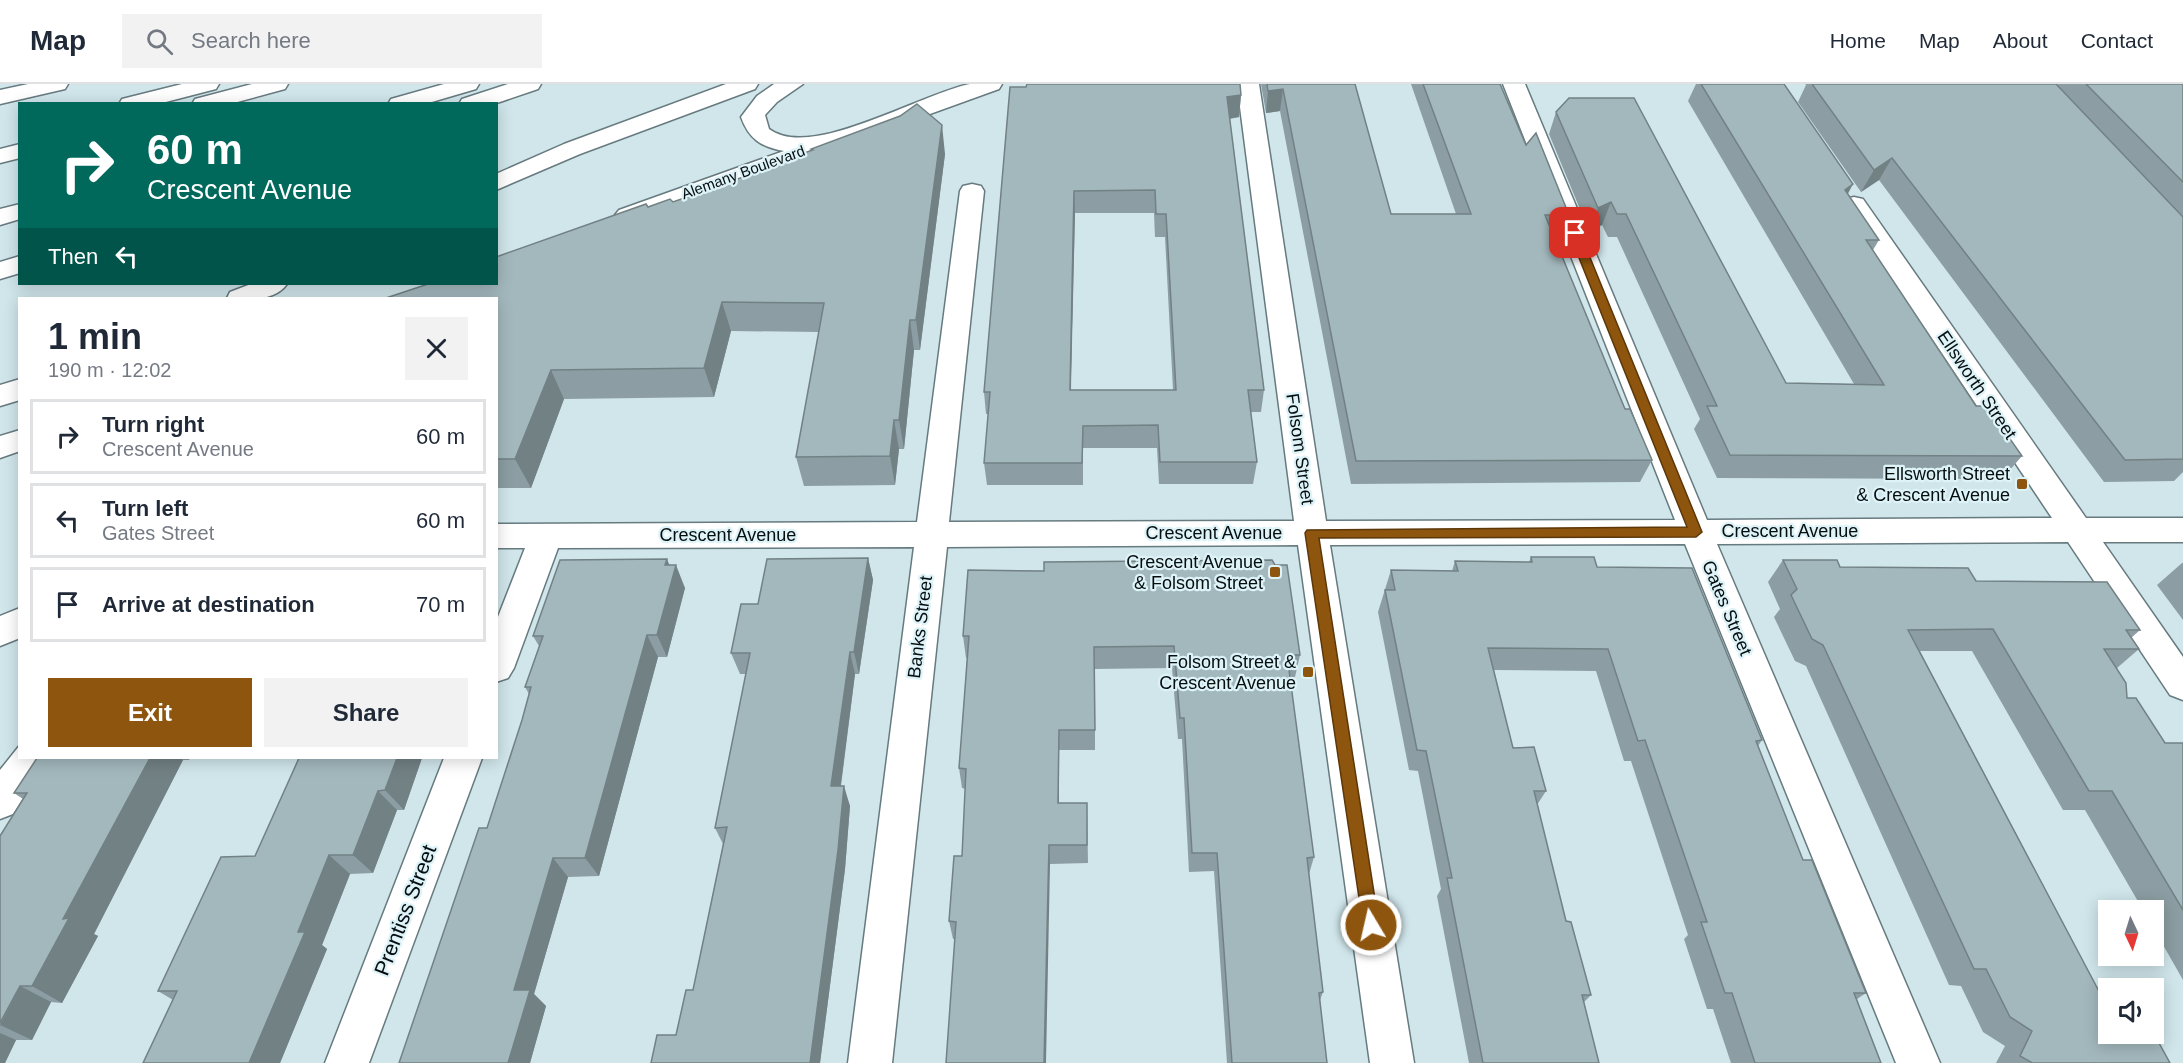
<!DOCTYPE html>
<meta charset="utf-8">
<style>
:root{--surface:#fff;--page:#f2f2f3;--text:#1f2937;--muted:#747a83;--line:#e0e1e3;--accent:#8e550e}
body{margin:0;font-family:Arial,sans-serif;background:var(--page);color:var(--text);height:100vh;display:flex;flex-direction:column;font-size:22px;white-space:nowrap}
*{box-sizing:border-box;margin:0}
p{font-size:20px;color:var(--muted)}
.icon{flex:none;width:33px;height:33px;fill:none;stroke:currentColor;stroke-width:2;stroke-linecap:round;stroke-linejoin:round}
.map{position:relative;flex:1;overflow:hidden}
.panel{position:absolute;left:18px;top:213px;width:480px;height:462px;display:flex;flex-direction:column;background:var(--surface);border-radius:0px;box-shadow:0 3px 15px #0003}
.panel>*{flex:none}
.top-card{position:absolute;left:18px;top:18px;width:480px;height:183px;border-radius:0px;box-shadow:0 3px 15px #0003;background:#00695c;color:#fff;overflow:hidden}
.needle{width:39px;rotate:176deg}
.buttons{position:absolute;left:2098px;top:816px;display:grid;gap:12px}
.buttons a{display:grid;place-items:center;width:66px;height:66px;border-radius:0px;background:var(--surface);box-shadow:0 3px 15px #0003;font-size:30px}
.pin{position:absolute;display:grid;place-items:center;width:51px;height:51px;color:#fff;margin:-26px;border-radius:12px;box-shadow:0 3px 9px #0006}
.me{position:absolute;width:66px;margin:-33px;rotate:351deg;stroke-linejoin:round;filter:drop-shadow(0 0 4px #0008)}
.turn{display:flex;align-items:center;gap:21px;height:126px;padding:0 30px;font-size:27px}
.turn .icon{width:78px;height:78px;stroke-width:2.5}
.turn b{display:block;font-size:42px;line-height:51px}
.then{display:flex;align-items:center;height:57px;padding:0 30px;background:#0003;gap:12px;font-size:22px}
.round{display:grid;place-items:center;flex:none;width:63px;height:63px;border-radius:0px;background:var(--page)}
.headline{display:flex;align-items:center;justify-content:space-between;height:102px;padding:0 30px}
h1{font-size:36px;font-weight:700;line-height:45px}
.button{display:flex;gap:12px;margin-top:auto;padding:12px 30px}
.button a{flex:1;height:69px;border-radius:0px;background:var(--accent);color:#fff;font-size:24px;font-weight:700;line-height:69px;text-align:center}
.button a+a{background:var(--page);color:var(--text)}
ul{padding:0;list-style:none}
li{display:flex;align-items:center;gap:18px;height:75px;margin:0 12px 9px;padding:0 18px;border:3px solid var(--line);border-radius:0px}
li div{flex:1}
li b{display:block;font-size:22px}
li em{font-style:normal}
header{display:flex;align-items:center;gap:36px;box-sizing:border-box;height:84px;padding:0 30px;background:var(--surface);border-bottom:2px solid var(--line)}
header strong{font-size:28px}
nav{display:flex;gap:33px;margin-inline-start:auto;font-size:21px}
.search{width:420px;height:54px;background:var(--page);display:flex;align-items:center;gap:15px;box-sizing:border-box;padding:0 21px;border-radius:0px;color:var(--muted);font-size:22px}
.map>svg:first-child{display:block}
.lines{fill:none;stroke-linecap:round;stroke-linejoin:round}
.minor-casing{stroke:#667a7f;stroke-width:3}
.primary-casing{stroke:#667a7f;stroke-width:3}
.motorway-casing{stroke:#667a7f;stroke-width:3}
.minor{fill:#fff;fill-rule:evenodd}
.primary{fill:#fff;fill-rule:evenodd}
.motorway{fill:#fff;fill-rule:evenodd}
.wall{fill:#8c9ea3;fill-rule:evenodd}
.shaded-wall{fill:#728184}
.building{fill:#a3b8bd;stroke:#728184;stroke-width:1.5;fill-rule:evenodd}
.route{fill:#8e550e;stroke:#5c3709;stroke-width:1.5}
.poi-dot{fill:#8e550e;stroke:#ddf3f8;stroke-width:2}
.labels{text-anchor:middle;dominant-baseline:central;stroke-width:4.5;stroke-linejoin:round;paint-order:stroke}
.far-street-label{font-size:15px;fill:#060d0f;stroke:#ddf3f8}
.street-label{font-size:18px;fill:#060d0f;stroke:#ddf3f8}
.poi-label{font-size:18px;fill:#060d0f;stroke:#ddf3f8;text-anchor:end}
.near-street-label{font-size:21px;fill:#060d0f;stroke:#ddf3f8}
</style>
<header>
<strong>Map</strong>
<div class="search"><svg class="icon" aria-label="search" viewBox="0 0 24 24"><circle cx="10" cy="10" r="6"/><path d="M15 15l6 6"/></svg>Search here</div>
<nav><a>Home</a><a>Map</a><a>About</a><a>Contact</a></nav>
</header>
<div class="map">
<svg width="2183" height="979" viewBox="0 0 2183 979">
<rect width="100%" height="100%" fill="#d0e6eb"/>
<g class="lines">
<g class="minor-casing">
<path id="minor" d="M1237,0H1259L1326,437L1675,436L1503,0H1525L1707,436L2052,434L1842,120L1845,115L1854,113L1863,115L2086,434H2183V458H2103L2183,573V616L2170,611L2068,458L1717,460L1940,979H1896L1685,460L1330,461L1414,979H1370L1298,461L947,463L892,979H848L914,463L558,464L514,584L508,594L496,598V538L525,464H496V440L917,438L960,107L963,102L972,100L981,102L984,107L949,438L1294,437Z
M20,524V554L0,562V532Z
M20,661V674H48L13,730L0,735V686Z
M444,674H482L369,979H325Z"/>
</g>
<g class="primary-casing">
<path id="primary" d="M726,0H758L755,5L580,70L496,106V90L564,60Z
M774,0H803L777,18L765,31L769,45C811,77 922,9 970,0C980,0 992,0 1002,0L999,5L637,136L628,139L619,136L615,131L619,126L784,67C761,63 749,55 741,33L757,12Z
M251,200H287C275,218 245,216 227,214L230,208Z
M20,295V316L0,322V301Z
M20,346V367L0,374V352Z"/>
</g>
<g class="motorway-casing">
<path id="motorway" d="M28,0H68L65,5L0,20V6Z
M182,0H219L216,5L158,20H119L122,15Z
M252,0H288L285,5L230,20H192L195,15Z
M444,0H479L476,5L425,20H388L391,15Z
M508,0H541L538,5L494,20H459L462,15Z
M20,60V74L0,79V65Z
M20,120V135L0,141V125Z
M20,172V189L0,195V178Z"/>
</g>
<use href="#minor" class="minor"/>
<use href="#primary" class="primary"/>
<use href="#motorway" class="motorway"/>
</g>
<path class="wall" d="M1261,0H1355L1391,130H1456L1411,0H1500L1526,61L1569,131L1561,153H1554L1625,325L1652,376L1640,398L1351,400L1280,27L1266,29Z
M1696,0H1784L1848,110L1879,156L1873,166L1976,322L2022,372L2002,395L1717,394L1694,345L1700,335L1617,153H1608L1602,141L1589,147L1549,50L1556,28L1786,299L1854,300L1688,17Z
M1805,0H2183V388L2174,397L2104,398L1879,96L1861,108L1798,18L1806,1Z
M1010,3L1241,11L1239,33L1230,35L1264,306L1261,328H1251L1257,378L1253,400H1159L1157,364H1083V401H987L984,379L988,330H986L984,308ZM1075,129H1154L1155,153H1165L1173,306H1071Z
M811,65L945,70L920,266H914L904,365H899L895,401L804,402L796,373L819,248L731,247L714,313L564,315L531,404H496V214L648,123L673,118L773,82V80L811,66Z
M1531,473L1597,483L1762,656L1758,662L1803,776L1866,909L1857,915L1881,979H1731L1713,925H1707L1684,855L1688,851L1631,677H1624L1596,587L1494,586L1513,664L1546,707L1537,721L1566,837L1591,911L1584,918L1599,979H1469L1437,812L1441,805L1418,687L1409,686L1378,528L1391,486L1452,487L1455,477L1529,478Z
M868,474L873,496L859,590H855L841,702L850,722L845,785L820,979H651L676,951L693,906L723,760L715,744L746,590H740L731,569L758,520Z
M1783,476L1840,483L1976,497L2140,546L2131,554L2139,565L2117,584L2127,614L2165,659H2183V896L2154,845V826H2143L2085,726H2063L1972,567H1920L2101,911L2170,979H1996L2005,962L1983,948L1961,902L1949,901L1806,582L1795,577L1774,533L1780,525L1768,498Z
M2182,479H2183V536L2157,501Z
M670,481L685,504L667,573H658L599,792L568,793L534,910L546,922L530,979H399L487,744L522,636L529,610L525,603L539,562L533,552Z
M968,486L1300,571L1295,593H1290L1314,773L1309,790L1323,908L1320,916L1327,979H1227L1214,787L1189,788L1182,655H1178L1172,584L1095,585V666H1059V719H1087L1088,779L1050,780L955,855H953L949,837L962,772L966,705L962,704L959,684L967,574H966L963,552Z
M37,674H190L189,676H183L94,850L98,852L62,919L51,918L32,956H16L5,979H0V752L23,715L14,709Z
M422,674L404,726H397L373,789L350,790L322,861L327,865L280,979H143L173,916L158,907L255,772Z"/>
<path class="shaded-wall" d="M1283,5L1280,27L1266,29L1268,7Z
M1241,11L1239,33L1225,35L1227,13Z
M942,41L945,70L920,266L916,236Z
M1892,74L1879,96L1861,108L1874,86Z
M1853,100L1841,123L1845,106Z
M1074,107L1075,129L1070,328V306Z
M1611,118L1602,141L1589,147L1598,124Z
M722,218L731,247L714,313L704,284Z
M910,236L914,266L904,365L899,336Z
M551,286L564,315L531,404L515,375Z
M894,336L899,365L895,401L890,372Z
M868,474L873,496L859,590L854,568Z
M667,475L673,490L676,481L685,504L667,573L657,551L665,481Z
M647,551L658,573L599,792L585,774Z
M850,568L855,590L838,722L831,702Z
M1059,646V739L1058,719Z
M150,674H180L183,676L94,850L98,852L62,919L32,902L63,835Z
M397,674H422L404,726L385,706Z
M844,702L850,722L845,785L820,979H810Z
M378,707L397,726L373,789L353,771Z
M1049,761L1050,780L1046,979H1044Z
M329,771L350,790L322,861L327,865L280,979H249L298,848Z
M553,774L568,793L534,910L546,922L530,979H508L514,906Z
M20,902L51,918L32,956L0,941Z
M0,949L16,956L5,979H0Z"/>
<path class="building" d="M1027,0H1240L1241,11L1227,13L1264,306H1248L1257,378H1160L1158,341L1083,342L1082,379H984L990,308H984L1010,3H1026ZM1155,106L1156,130H1166L1176,306H1070L1074,107Z
M1267,0H1355L1391,130H1471L1423,0H1500L1526,61L1536,49L1569,131H1545L1625,325H1630L1652,376L1356,377L1283,5L1268,7Z
M1701,0H1784L1853,100L1845,106L1879,156H1866L1976,322H1987L2022,372L1730,371L1707,322H1717L1626,130H1617L1611,118L1598,124L1556,28L1569,14H1634L1786,299L1884,301Z
M1812,0H2056L2183,133V375L2125,376L1892,74L1874,86Z
M2086,0H2183V98Z
M917,20L942,41L916,236H910L899,336H894L890,372L796,373L824,219L722,218L704,284L551,286L515,375H496V214H386L428,200H496V173L646,120L648,123L670,115L673,118L774,82L773,80L813,66L811,65L900,32Z
M1531,473H1594L1597,483L1692,484L1762,656L1756,657L1803,776H1812L1866,909H1854L1881,979H1755L1732,909H1725L1701,838H1707L1645,656L1638,657L1608,565L1488,564L1513,664L1534,663L1546,707H1534L1566,837L1571,838L1591,911H1582L1599,979H1483L1447,794H1452L1426,667L1417,666L1385,506H1395L1391,486L1458,487L1455,477L1532,478Z
M868,474L854,568H850L831,702H844L838,766L810,979H651L657,951H676L686,906H693L727,743L715,744L750,569H731L741,520H758L767,475Z
M667,475L665,481H676L657,551H647L585,774H553L514,906H530L508,979H399L479,744H487L522,636L531,603H525L543,552H533L560,476Z
M1272,476L1275,481H1287L1300,571H1287L1314,773L1307,774L1323,908L1319,909L1327,979H1232L1217,769H1192L1184,634H1180L1174,562L1094,563L1095,646H1059L1058,719H1087V761H1049L1044,979H946L956,838L949,837L954,772H962L966,685L959,684L969,552H963L968,486L1044,487V478Z
M1783,476H1837L1840,483L1968,484L1976,497L2107,498L2140,546H2126L2139,565H2104L2126,599L2127,614H2136L2165,659H2183V826L2112,707H2089L1993,545L1908,546L2101,911H2109V950H2154L2170,979H2032L2031,978L2020,972L2032,947L2010,933L1986,885H1974L1823,561L1812,555L1791,511L1797,505Z
M37,674H150L63,835L69,834L32,902H20L0,939V752L27,709H14Z
M299,674H397L385,706L378,707L353,771H329L298,848H305L249,979H143L177,907H158L221,773L255,772Z"/>
<path class="route" d="M1575,146L1580,149L1702,448L1696,453L1319,454L1379,841L1377,847L1371,849L1365,847L1363,841L1305,449L1307,446L1687,443L1569,149Z"/>
<g class="poi-dot">
<rect x="2016" y="394" width="12" height="12" rx="3"/>
<rect x="1269" y="482" width="12" height="12" rx="3"/>
<rect x="1302" y="582" width="12" height="12" rx="3"/>
</g>
<g class="labels">
<g class="far-street-label">
<text transform="translate(743 88) rotate(-20)">Alemany Boulevard</text>
</g>
<g class="street-label">
<text transform="translate(1977 301) rotate(56)">Ellsworth Street</text>
<text transform="translate(1300 365) rotate(82)">Folsom Street</text>
<text x="1790" y="447">Crescent Avenue</text>
<text x="1214" y="449">Crescent Avenue</text>
<text x="728" y="451">Crescent Avenue</text>
<text transform="translate(1727 524) rotate(67)">Gates Street</text>
<text transform="translate(920 543) rotate(-83)">Banks Street</text>
</g>
<g class="poi-label">
<text x="2010" y="390">Ellsworth Street<tspan x="2010" dy="21">&amp; Crescent Avenue</tspan></text>
<text x="1263" y="478">Crescent Avenue<tspan x="1263" dy="21">&amp; Folsom Street</tspan></text>
<text x="1296" y="578">Folsom Street &amp;<tspan x="1296" dy="21">Crescent Avenue</tspan></text>
</g>
<g class="near-street-label">
<text transform="translate(405 826) rotate(-69)">Prentiss Street</text>
</g>
</g>
</svg>
<div class="buttons">
<a><svg class="needle" viewBox="-14 -14 28 28"><path d="M0-13l5 13h-10z" fill="#e53935"/><path d="M0 13l5-13h-10z" fill="#747a83"/></svg></a>
<a><svg class="icon" aria-label="sound" viewBox="0 0 24 24"><path d="M4 9h4l5-4v14l-5-4H4zM17 9q2 3 0 6"/></svg></a>
</div>
<div class="pin" style="left:1575px;top:149px;background:#d93025"><svg class="icon" aria-label="arrive" viewBox="0 0 24 24"><path d="M6 21V4h12l-3 4 3 4H6"/></svg></div>
<svg class="me" style="left:1371px;top:841px" viewBox="-20 -20 40 40"><circle r="17" fill="#8e550e" stroke="#fff" stroke-width="3"/><path d="M0-11L8 9 0 5-8 9z" fill="#fff"/></svg>
<div class="top-card">
<div class="turn"><svg class="icon" aria-label="right" viewBox="0 0 24 24"><path d="M7 20v-9h11M14 6l5 5-5 5"/></svg><div><b>60 m</b>Crescent Avenue</div></div>
<div class="then">Then<svg class="icon" aria-label="left" viewBox="0 0 24 24"><path d="M17 20v-9H6M10 6l-5 5 5 5"/></svg></div>
</div>
<section class="panel">
<div class="headline"><div><h1>1 min</h1><p>190 m · 12:02</p></div><a class="round"><svg class="icon" aria-label="close" viewBox="0 0 24 24"><path d="M6 6l12 12M18 6L6 18"/></svg></a></div>
<ul>
<li><svg class="icon" aria-label="right" viewBox="0 0 24 24"><path d="M7 20v-9h11M14 6l5 5-5 5"/></svg><div><b>Turn right</b><p>Crescent Avenue</p></div><em>60 m</em></li>
<li><svg class="icon" aria-label="left" viewBox="0 0 24 24"><path d="M17 20v-9H6M10 6l-5 5 5 5"/></svg><div><b>Turn left</b><p>Gates Street</p></div><em>60 m</em></li>
<li><svg class="icon" aria-label="arrive" viewBox="0 0 24 24"><path d="M6 21V4h12l-3 4 3 4H6"/></svg><div><b>Arrive at destination</b></div><em>70 m</em></li>
</ul>
<div class="button"><a>Exit</a><a>Share</a></div>
</section>
</div>
